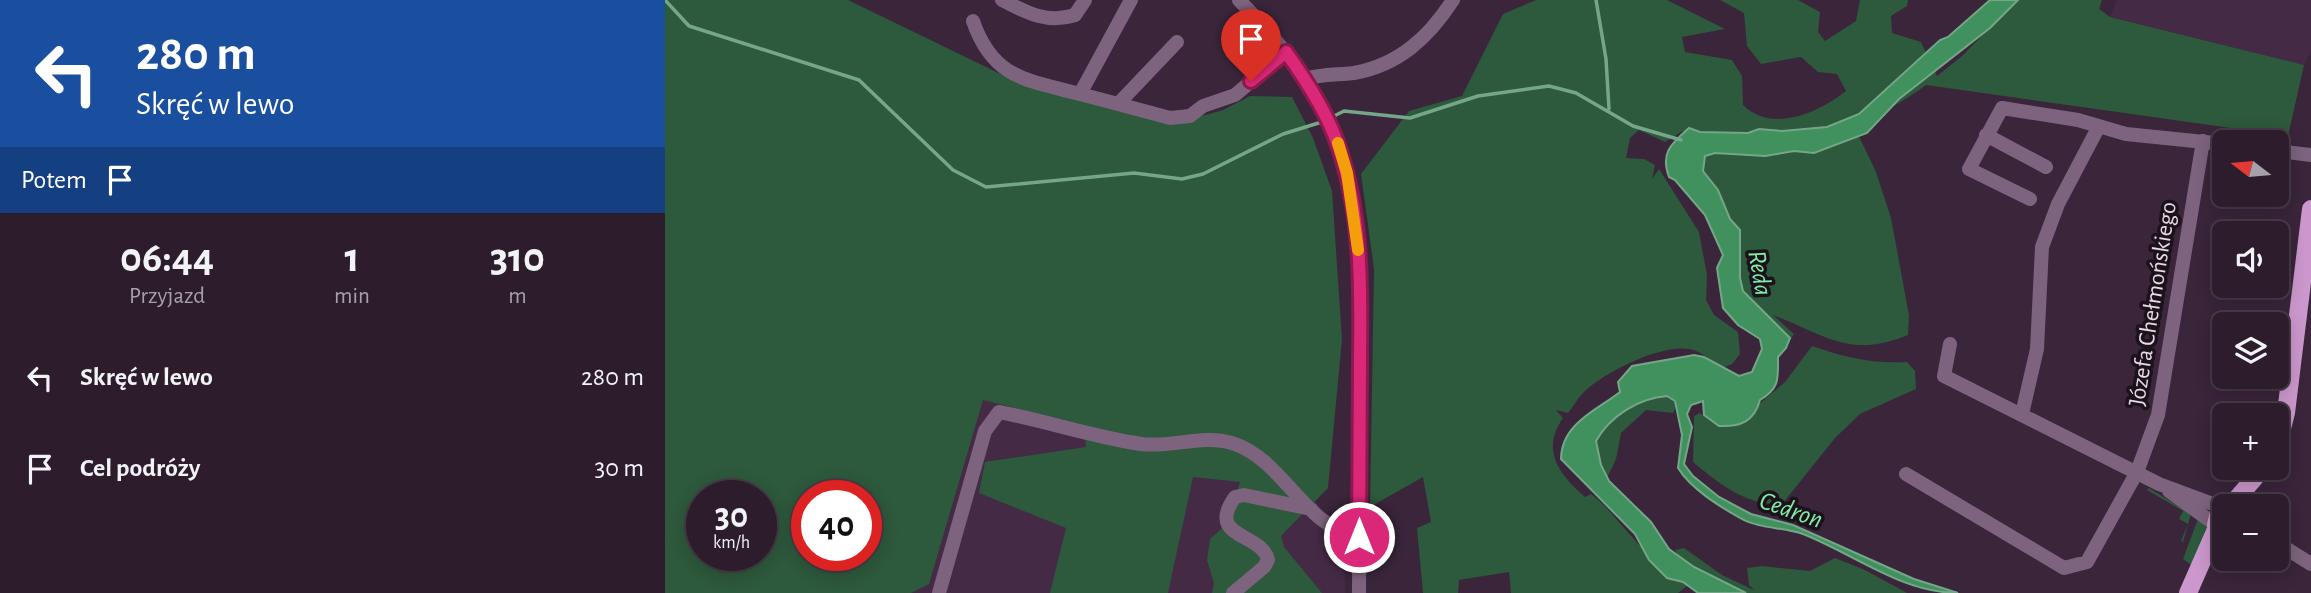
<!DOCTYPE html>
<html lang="pl">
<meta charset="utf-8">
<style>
:root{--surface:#2c1c2c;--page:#382938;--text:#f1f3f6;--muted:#a6a1a9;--line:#483a48}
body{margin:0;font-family:"Alegreya Sans",sans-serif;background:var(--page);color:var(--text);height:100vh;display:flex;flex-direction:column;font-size:26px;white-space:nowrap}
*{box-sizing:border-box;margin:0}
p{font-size:23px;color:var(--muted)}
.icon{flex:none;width:38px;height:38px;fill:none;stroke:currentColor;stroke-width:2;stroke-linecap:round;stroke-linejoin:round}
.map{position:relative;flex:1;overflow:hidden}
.drawer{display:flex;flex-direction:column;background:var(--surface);width:665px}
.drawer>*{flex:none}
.guide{background:#1a4fa0;color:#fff;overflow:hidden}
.needle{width:46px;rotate:286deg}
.controls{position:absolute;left:1547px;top:130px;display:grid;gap:14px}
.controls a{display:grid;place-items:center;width:77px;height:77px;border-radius:10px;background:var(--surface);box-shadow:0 4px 18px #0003,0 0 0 2px var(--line);font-size:35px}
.speed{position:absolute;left:21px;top:480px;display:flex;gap:14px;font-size:35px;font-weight:700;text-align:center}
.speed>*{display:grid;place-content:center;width:91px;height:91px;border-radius:50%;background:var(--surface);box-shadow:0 4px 18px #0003,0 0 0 2px var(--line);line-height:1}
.speed small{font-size:18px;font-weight:400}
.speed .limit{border:10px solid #d22;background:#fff;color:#111}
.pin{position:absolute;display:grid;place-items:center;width:60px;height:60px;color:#fff;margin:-72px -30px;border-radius:50% 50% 50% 0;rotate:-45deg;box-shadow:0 0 7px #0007}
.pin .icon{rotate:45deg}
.me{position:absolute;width:77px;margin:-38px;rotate:0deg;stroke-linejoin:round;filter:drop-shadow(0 0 5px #0008)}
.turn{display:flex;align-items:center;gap:24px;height:147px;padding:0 21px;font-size:32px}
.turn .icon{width:91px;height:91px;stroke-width:2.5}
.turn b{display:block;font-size:49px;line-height:60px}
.then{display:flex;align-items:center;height:66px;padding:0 21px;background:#0003;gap:14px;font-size:26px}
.eta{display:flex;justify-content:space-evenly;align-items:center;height:119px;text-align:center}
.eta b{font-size:42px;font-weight:700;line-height:49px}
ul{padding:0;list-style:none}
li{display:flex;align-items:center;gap:21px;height:91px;padding:0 21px}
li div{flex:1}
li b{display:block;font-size:26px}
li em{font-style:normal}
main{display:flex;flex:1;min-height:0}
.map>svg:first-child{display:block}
.built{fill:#452a46;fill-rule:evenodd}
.green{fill:#2d593c;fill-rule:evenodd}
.water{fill:#41915e;stroke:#73a787;stroke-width:2}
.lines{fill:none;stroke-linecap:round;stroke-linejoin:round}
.stream{stroke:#73a787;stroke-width:3.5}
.minor{stroke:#7d637d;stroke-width:14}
.major{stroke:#cb97cc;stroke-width:18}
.route-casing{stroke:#8e194d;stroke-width:18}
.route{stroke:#db2777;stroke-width:12}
.slow{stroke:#f59e0b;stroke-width:12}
.labels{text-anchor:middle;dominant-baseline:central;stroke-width:7;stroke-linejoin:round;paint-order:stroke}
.street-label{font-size:24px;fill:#e8dae8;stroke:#1c121c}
.water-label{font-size:26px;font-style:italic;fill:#82eea7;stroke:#1c121c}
</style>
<main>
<section class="drawer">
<div class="guide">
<div class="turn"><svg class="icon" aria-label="left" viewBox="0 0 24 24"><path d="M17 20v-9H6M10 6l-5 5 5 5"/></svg><div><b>280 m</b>Skręć w lewo</div></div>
<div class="then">Potem<svg class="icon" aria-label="arrive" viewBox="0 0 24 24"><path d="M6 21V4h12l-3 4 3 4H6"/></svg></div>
</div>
<div class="eta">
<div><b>06:44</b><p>Przyjazd</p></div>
<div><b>1</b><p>min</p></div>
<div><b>310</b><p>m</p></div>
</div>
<ul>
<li><svg class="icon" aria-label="left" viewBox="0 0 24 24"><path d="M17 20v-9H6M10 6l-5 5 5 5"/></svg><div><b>Skręć w lewo</b></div><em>280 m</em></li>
<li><svg class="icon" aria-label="arrive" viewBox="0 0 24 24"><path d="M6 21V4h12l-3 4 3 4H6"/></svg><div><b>Cel podróży</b></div><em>30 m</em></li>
</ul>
</section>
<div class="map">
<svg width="1646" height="593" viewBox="0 0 1646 593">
<rect width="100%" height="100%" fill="#3a253b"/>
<path class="built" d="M1452,0H1646V51L1639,65L1445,17Z
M317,400L419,424L641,492L671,524L679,525L680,593H71L96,555L113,470ZM142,495H201V555H142Z"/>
<path class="green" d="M0,0H183L356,84L505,125L558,110L585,96L627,97L648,138L667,191L677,339L663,488L616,536L619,547L657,593H547L549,583L542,560L545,539L563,523L575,482L528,477L503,593H385L401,528L314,493L320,462L421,447L419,425L318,400L264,584L246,593H0ZM37,495H96V555H37ZM142,495H201V555H142Z
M871,0H1002L1060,29L1017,37L1020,52L1067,60L1077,76L1078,105C1108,134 1154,112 1181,91L1172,74L1153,72L1136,57L1096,64L1082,46L1079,13L1055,0H1133L1155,12L1153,32L1160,41L1191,21L1195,0H1243L1242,6L1226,16L1227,33L1256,42L1272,76L1297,56L1352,0H1437L1434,9L1445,17L1639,65L1623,136L1261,85C1239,102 1213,113 1191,130L1211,172L1226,218L1244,315L1243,335C1185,359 1160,335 1108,315L1129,334L1122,346L1085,314L1032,171L1036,140L1018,131L1000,142L974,130L965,138L961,158L979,159L990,165L987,179L994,169L1034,232L1042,275L1041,300L1049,315L1073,332L1075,354L1067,364L1057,368C1047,361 1036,351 1024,349C996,344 940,372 920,391C913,397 909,406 903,413L891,410L898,418C875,451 895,475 920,497L926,494C943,507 954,523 968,538C984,556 1003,572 1023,585L1013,593H846L844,572L794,580L793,593H758L752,528L766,522L758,477L705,507L709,269L696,174L744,111L797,96L838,14Z
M1147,346C1179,357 1207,364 1242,362L1250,371L1251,389L1195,414L1170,438L1118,503C1085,509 1052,482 1028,462L1029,416L1035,413L1050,424L1069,425L1120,382Z
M1023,385L1008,413L981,410L956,433L951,459L943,476L927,468L924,415Z
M1484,488L1526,514L1518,542L1516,541L1523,524L1514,519L1518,511L1482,490Z
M1533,519L1544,525L1528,566L1518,559Z
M1019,548L1057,575L1089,590L1084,585L1082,568L1097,566L1145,571L1170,558L1200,570L1242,593H1069L1016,560L1010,550Z"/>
<path class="water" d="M1325,0H1353L1325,28L1234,99L1202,133L1149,153L1129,151L1100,156L1050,153L1040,156L1038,171L1053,190L1065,219L1075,230V278L1078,291L1125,338L1121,348L1113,357C1113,379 1115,388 1095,400C1089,422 1075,427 1054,426L1039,415L1038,401L1026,405L1022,414L1027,427L1019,464L1028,476L1054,497L1086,514L1128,525L1249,579L1293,593C1237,593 1189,554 1138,534C1118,527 1094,529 1075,518C1054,506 1026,489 1013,468L1017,435L1010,401L1002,396C974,398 945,416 931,441L936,465L944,481L986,522L1004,549L1029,567L1081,593H1033L1018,582L1002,578L984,560L970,534L896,459C896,423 934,409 955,392L953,382L967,366L1029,355L1039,357L1074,376L1087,372L1097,349L1095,339L1073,325L1058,308L1052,268L1058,255L1040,215L1010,180L1004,177C995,153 1006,144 1024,128L1035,132L1083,133L1094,129L1117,131L1162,127L1194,114L1275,40L1283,37Z"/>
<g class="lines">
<path class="stream" d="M0,0L24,26L194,80L288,170L321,187L469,173L517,179L538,174L618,134L660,121
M931,0L941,59L944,109
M667,117L679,111L745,118L813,96L884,86L911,93L968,126L1016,140"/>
<path class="minor" d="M337,0C362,13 383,24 410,15L420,0
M466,0L415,94L453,104L512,42
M574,0C614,41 653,88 673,143C700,216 696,298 695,375C695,448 694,520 694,593
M308,21C328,79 362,80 415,94
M640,79C656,74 672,75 689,73C734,65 764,37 788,0
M453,104L505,118L525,116L538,106L570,95L621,52
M1321,135L1381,167
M1612,151L1646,155
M1365,199L1304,169L1337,108L1413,120L1461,134L1559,144
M1285,344L1279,376L1494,484L1545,503L1561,505
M1357,414L1372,349L1377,247L1393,204L1433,128
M1241,474L1399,568L1422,562L1472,472L1493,415L1538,141
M1504,491L1551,525
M1612,537L1622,549L1646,564
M274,593L320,431L334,412C382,421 428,437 476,444C506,448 537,434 567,443C620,460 639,528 694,537
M568,593L599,567L603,560C597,532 540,539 570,497L579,495L646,509"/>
<path class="major" d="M1612,447L1621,413L1646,209
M1568,503L1599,467
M1559,535L1551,525L1555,509L1563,504L1578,506
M1523,593L1552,527"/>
</g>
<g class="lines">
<g class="route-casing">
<path id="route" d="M586,81L621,52C641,80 662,112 673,145C697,214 696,288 695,361C695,419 694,478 694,537"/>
</g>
<use href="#route" class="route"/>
<path class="slow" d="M673,143L682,173L693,250"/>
</g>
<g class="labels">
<g class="street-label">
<text transform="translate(1488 304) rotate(-81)">Józefa Chełmońskiego</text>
</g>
<g class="water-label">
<text transform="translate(1095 273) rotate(80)">Reda</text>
<text transform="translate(1126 510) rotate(19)">Cedron</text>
</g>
</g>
</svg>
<div class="controls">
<a><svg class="needle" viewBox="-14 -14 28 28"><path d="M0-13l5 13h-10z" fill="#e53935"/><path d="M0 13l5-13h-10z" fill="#a6a1a9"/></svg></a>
<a><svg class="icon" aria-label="sound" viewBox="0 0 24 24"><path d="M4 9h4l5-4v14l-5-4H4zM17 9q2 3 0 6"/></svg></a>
<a><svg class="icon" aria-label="layers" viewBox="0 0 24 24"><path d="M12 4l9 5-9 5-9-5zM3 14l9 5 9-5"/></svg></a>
<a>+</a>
<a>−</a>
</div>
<div class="speed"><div>30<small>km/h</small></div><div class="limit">40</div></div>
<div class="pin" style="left:586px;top:81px;background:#d93025"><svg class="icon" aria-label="arrive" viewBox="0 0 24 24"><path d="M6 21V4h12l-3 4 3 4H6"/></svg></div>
<svg class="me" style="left:694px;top:537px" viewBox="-20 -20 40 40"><circle r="17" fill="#db2777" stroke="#fff" stroke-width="3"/><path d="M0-11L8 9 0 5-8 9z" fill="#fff"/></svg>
</div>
</main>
